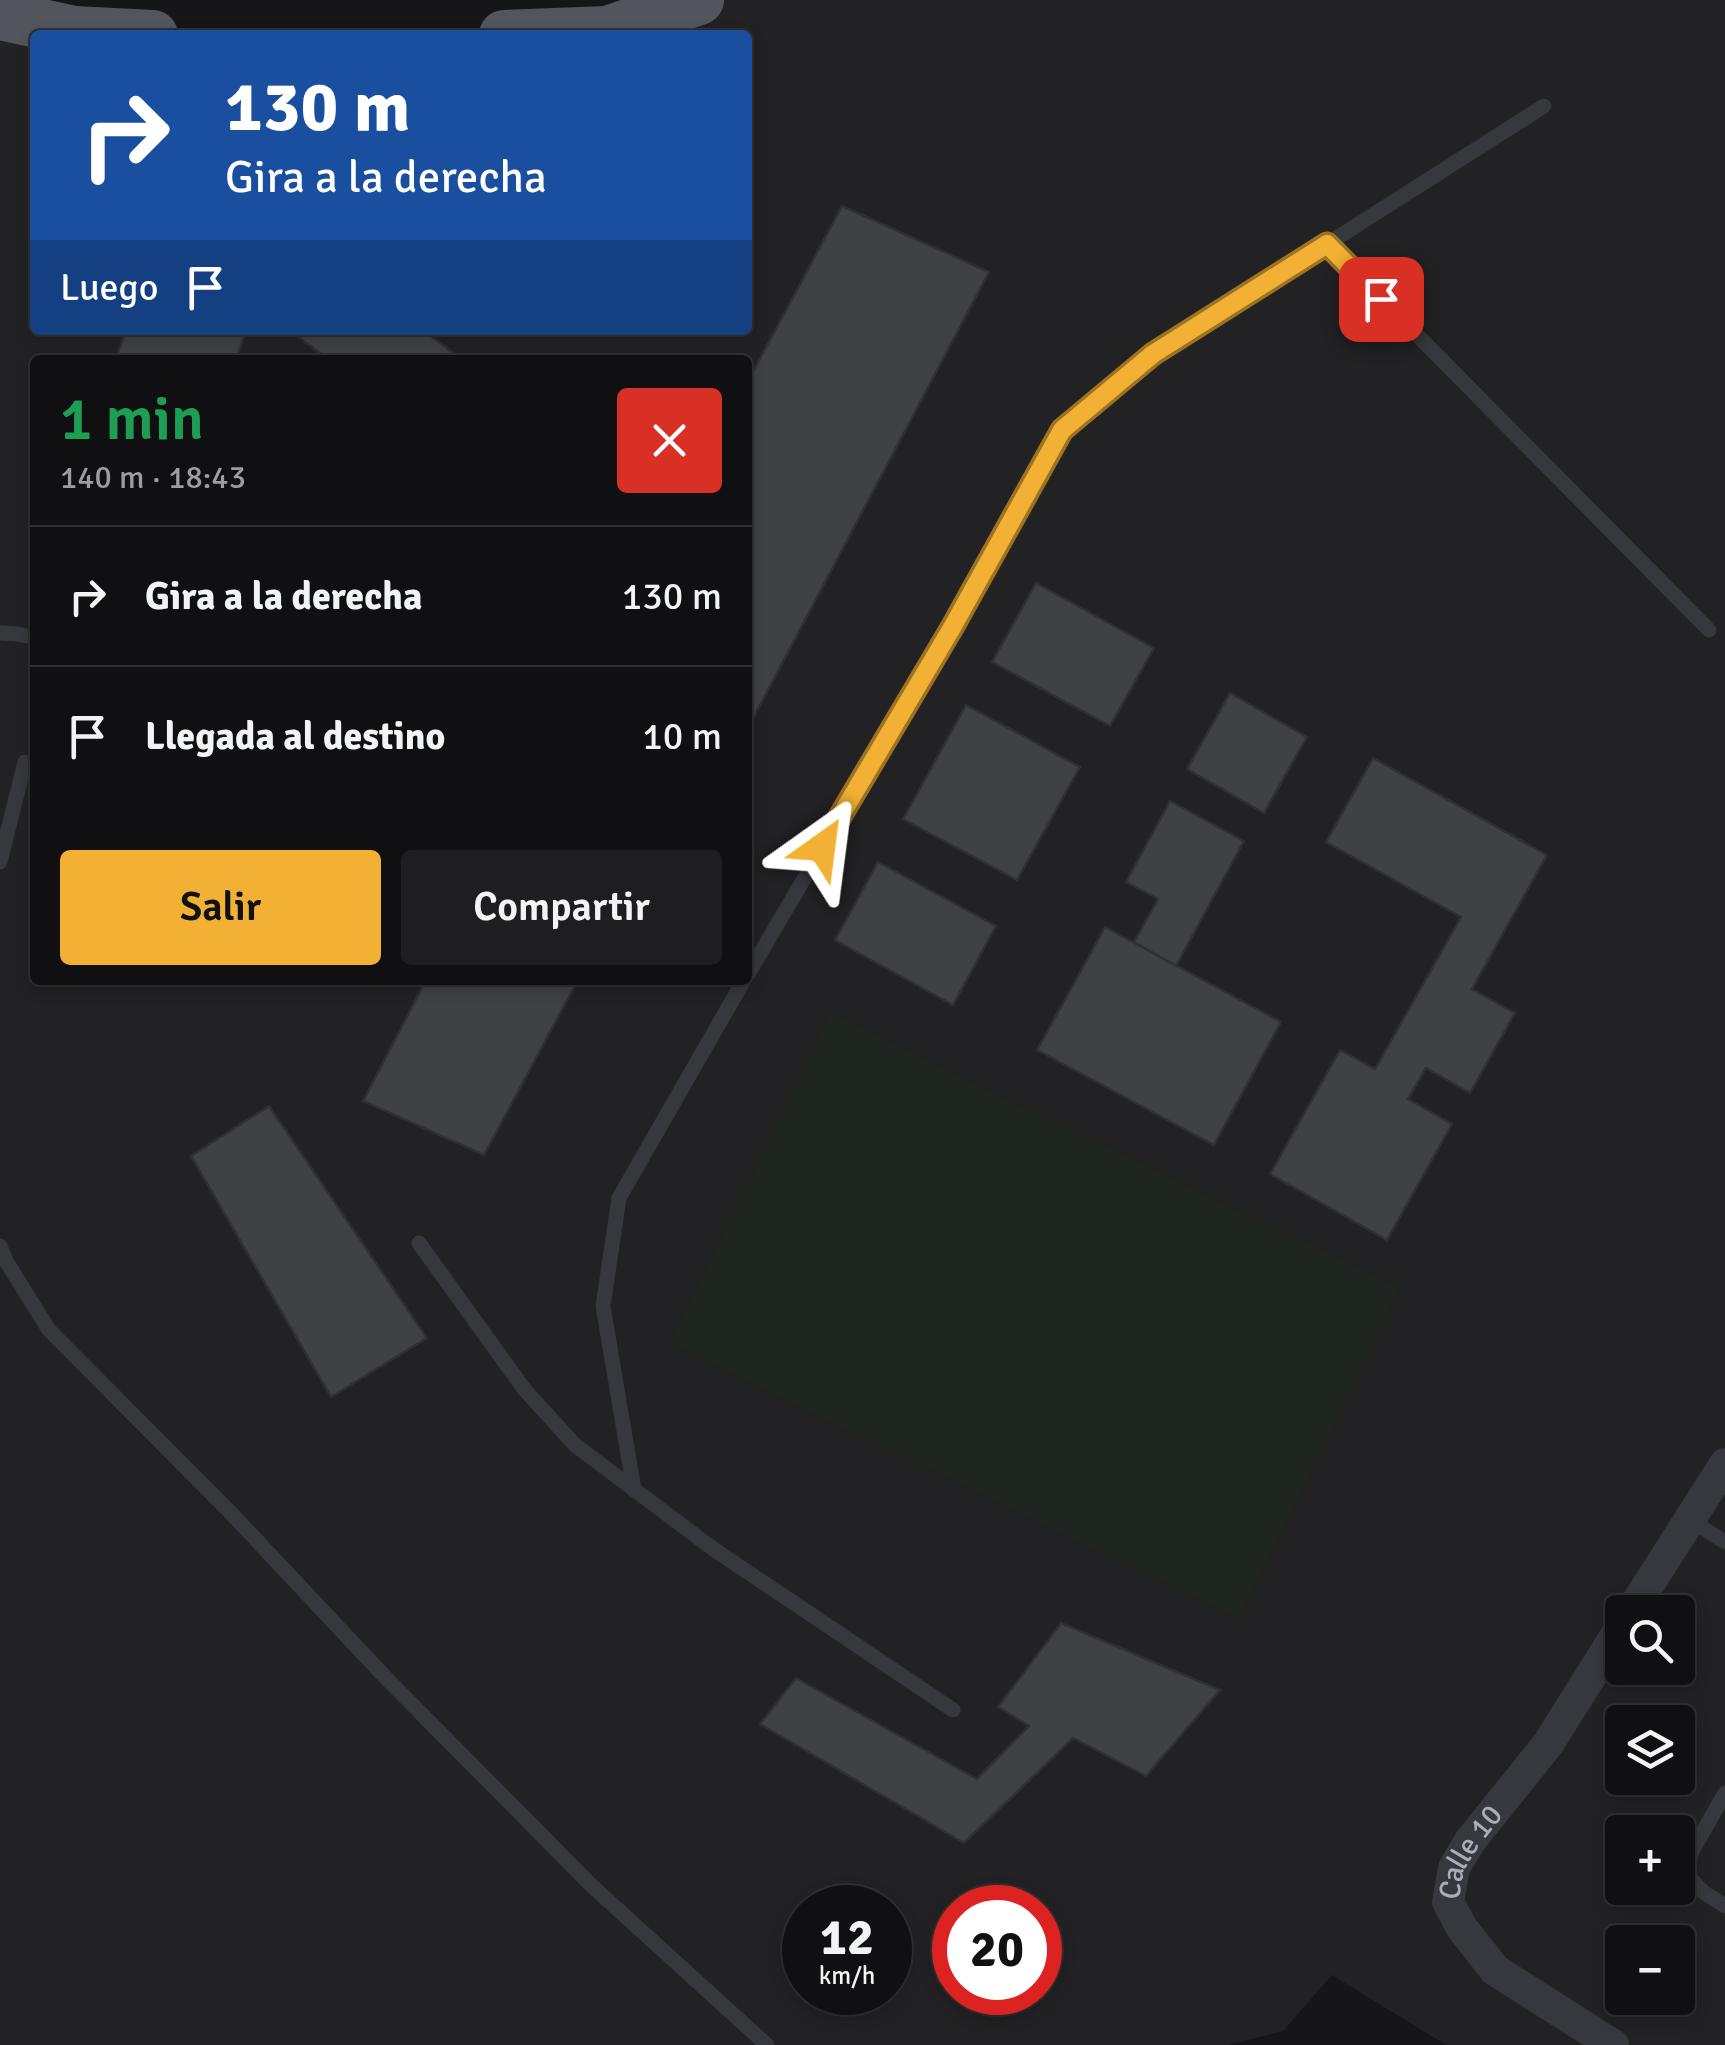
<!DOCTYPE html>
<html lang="es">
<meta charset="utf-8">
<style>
:root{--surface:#101012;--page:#1e1e20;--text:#f1f3f6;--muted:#9c9d9f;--line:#303032;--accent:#f2b134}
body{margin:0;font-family:Signika,sans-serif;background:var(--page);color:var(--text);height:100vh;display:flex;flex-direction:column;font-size:38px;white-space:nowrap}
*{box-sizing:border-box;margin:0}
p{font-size:32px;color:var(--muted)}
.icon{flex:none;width:55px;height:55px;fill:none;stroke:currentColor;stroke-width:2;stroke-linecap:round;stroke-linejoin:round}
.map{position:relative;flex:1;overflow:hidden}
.side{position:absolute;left:30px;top:355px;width:722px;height:630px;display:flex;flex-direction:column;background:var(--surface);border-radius:10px;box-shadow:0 5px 15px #0003,0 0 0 2px var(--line)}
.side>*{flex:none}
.guide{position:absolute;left:30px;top:30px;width:722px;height:305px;border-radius:10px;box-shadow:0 5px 15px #0003,0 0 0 2px var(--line);background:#1a4fa0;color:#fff;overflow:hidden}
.fabs{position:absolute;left:1605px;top:1595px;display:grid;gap:20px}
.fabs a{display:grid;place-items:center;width:90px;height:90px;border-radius:10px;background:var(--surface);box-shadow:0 5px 15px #0003,0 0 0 2px var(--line);font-size:50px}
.speed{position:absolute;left:782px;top:1885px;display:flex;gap:20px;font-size:50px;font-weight:700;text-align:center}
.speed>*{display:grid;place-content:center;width:130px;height:130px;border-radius:50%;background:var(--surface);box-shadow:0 5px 15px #0003,0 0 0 2px var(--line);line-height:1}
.speed small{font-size:25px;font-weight:400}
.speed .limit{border:15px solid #d22;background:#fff;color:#111}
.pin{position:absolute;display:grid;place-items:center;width:85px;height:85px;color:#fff;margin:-42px;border-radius:20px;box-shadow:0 5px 15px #0006}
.me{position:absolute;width:110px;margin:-55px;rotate:31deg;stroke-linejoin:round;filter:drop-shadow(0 0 8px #0008)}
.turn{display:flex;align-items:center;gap:35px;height:210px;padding:0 30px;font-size:45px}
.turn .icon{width:130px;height:130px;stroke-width:2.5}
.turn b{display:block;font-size:70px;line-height:85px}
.then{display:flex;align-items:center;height:95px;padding:0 30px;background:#0003;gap:20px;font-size:38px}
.round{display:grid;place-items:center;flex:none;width:105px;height:105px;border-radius:10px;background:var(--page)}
.summary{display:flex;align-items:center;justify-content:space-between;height:170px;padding:0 30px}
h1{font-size:60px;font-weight:600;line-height:75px;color:#1e9e55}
.primary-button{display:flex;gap:20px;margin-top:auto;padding:20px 30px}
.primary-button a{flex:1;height:115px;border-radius:10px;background:var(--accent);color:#111;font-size:40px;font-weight:600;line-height:115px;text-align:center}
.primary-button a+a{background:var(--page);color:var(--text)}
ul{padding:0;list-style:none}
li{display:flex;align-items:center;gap:30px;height:140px;padding:0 30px;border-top:2px solid var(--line)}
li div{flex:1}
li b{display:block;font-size:38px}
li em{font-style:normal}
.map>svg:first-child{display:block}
.built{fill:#222225;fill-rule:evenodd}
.green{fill:#1e261f}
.building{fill:#404145;stroke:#303034;stroke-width:2.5}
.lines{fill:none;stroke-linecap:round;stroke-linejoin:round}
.service{stroke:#37383d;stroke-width:15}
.minor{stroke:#37383d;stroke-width:32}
.primary{stroke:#53555c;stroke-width:50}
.route-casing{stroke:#9d7322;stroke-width:25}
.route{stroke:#f2b134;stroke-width:18}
.labels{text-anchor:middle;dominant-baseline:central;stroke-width:10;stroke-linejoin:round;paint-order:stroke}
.street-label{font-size:30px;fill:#a8adb8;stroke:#111113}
</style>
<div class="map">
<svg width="1725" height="2045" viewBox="0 0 1725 2045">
<rect width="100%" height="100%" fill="#161618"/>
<path class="built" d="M699,0H1725V2045H1446L1332,1975L1283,2031L1227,2045H0V13L35,35V330H748V35H504ZM35,360H748V980H35ZM1622,1612H1678V1668H1622ZM1622,1722H1678V1778H1622ZM1622,1832H1678V1888H1622ZM805,1908H890V1992H805ZM955,1908H1040V1992H955ZM1622,1942H1678V1998H1622Z"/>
<path class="green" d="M831,1014L1400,1289L1238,1618L669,1343Z"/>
<path class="building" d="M842,206L989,272L748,728V381Z
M126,330H246L236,360H115Z
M289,330H423L463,360H329Z
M1036,583L1154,648L1110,726L992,662Z
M1230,693L1307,737L1264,813L1187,769Z
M966,705L1080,767L1017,880L903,819Z
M1373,758L1547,855L1472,989L1515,1013L1470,1093L1426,1068L1408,1099L1452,1124L1387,1240L1270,1174L1340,1050L1375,1069L1461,917L1326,842Z
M1170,801L1244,841L1176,966L1134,942L1158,899L1126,882Z
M878,862L996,926L953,1005L835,940Z
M1105,927L1281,1022L1214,1145L1037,1050Z
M426,980H578L484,1155L363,1101Z
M269,1106L427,1338L331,1397L191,1156Z
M1061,1623L1220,1690L1146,1776L1073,1738L964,1843L760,1724L796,1678L977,1779L1029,1726L998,1707Z"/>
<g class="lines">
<path class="service" d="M1327,244L1709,630
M0,633L18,634L35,638
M0,862L25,762
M748,974L953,626L1063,430L1153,355L1544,106
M419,1243L524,1389L575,1445L712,1548L953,1710
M0,1246L6,1261L49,1330L230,1512L386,1678L592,1886L767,2045
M634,1490L603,1306L619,1198L744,980
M1690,1520L1725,1542
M1725,1793L1691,1853L1688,1876L1703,1892L1725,1906"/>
<g class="minor">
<path d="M1631,1612L1725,1464"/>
<path id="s1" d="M1613,2045L1495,1970L1462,1928L1448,1902L1454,1868L1470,1841L1548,1744L1622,1626"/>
</g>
<path class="primary" d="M0,15L74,31L153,35
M504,35L607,31L699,0"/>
</g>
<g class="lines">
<g class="route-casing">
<path id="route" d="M822,847L953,626L1062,430L1153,354L1327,244L1381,299"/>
</g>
<use href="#route" class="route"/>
</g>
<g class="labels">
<g class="street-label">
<text stroke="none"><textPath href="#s1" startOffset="278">Calle 10</textPath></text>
</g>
</g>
</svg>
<div class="fabs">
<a><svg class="icon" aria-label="search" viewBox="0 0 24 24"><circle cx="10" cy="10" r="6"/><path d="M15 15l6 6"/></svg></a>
<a><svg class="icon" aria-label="layers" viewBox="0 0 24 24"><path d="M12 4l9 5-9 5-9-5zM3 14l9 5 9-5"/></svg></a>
<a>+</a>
<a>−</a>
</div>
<div class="speed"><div>12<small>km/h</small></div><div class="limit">20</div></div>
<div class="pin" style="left:1381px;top:299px;background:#d93025"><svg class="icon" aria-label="arrive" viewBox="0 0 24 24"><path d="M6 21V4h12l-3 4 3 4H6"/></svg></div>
<svg class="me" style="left:822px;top:847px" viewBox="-20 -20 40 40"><path d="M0-17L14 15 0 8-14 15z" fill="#f2b134" stroke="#fff" stroke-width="4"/></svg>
<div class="guide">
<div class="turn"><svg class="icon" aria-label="right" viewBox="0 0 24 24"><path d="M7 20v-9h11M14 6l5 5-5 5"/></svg><div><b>130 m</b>Gira a la derecha</div></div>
<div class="then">Luego<svg class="icon" aria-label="arrive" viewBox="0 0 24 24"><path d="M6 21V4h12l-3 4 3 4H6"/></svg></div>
</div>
<section class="side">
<div class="summary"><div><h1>1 min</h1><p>140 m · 18:43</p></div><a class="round" style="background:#d93025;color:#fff"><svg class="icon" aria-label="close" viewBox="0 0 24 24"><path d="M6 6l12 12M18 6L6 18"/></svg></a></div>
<ul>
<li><svg class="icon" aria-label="right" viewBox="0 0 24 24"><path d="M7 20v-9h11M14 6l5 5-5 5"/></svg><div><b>Gira a la derecha</b></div><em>130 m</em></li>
<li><svg class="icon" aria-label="arrive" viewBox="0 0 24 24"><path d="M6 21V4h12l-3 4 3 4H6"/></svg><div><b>Llegada al destino</b></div><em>10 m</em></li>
</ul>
<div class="primary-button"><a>Salir</a><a>Compartir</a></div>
</section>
</div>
